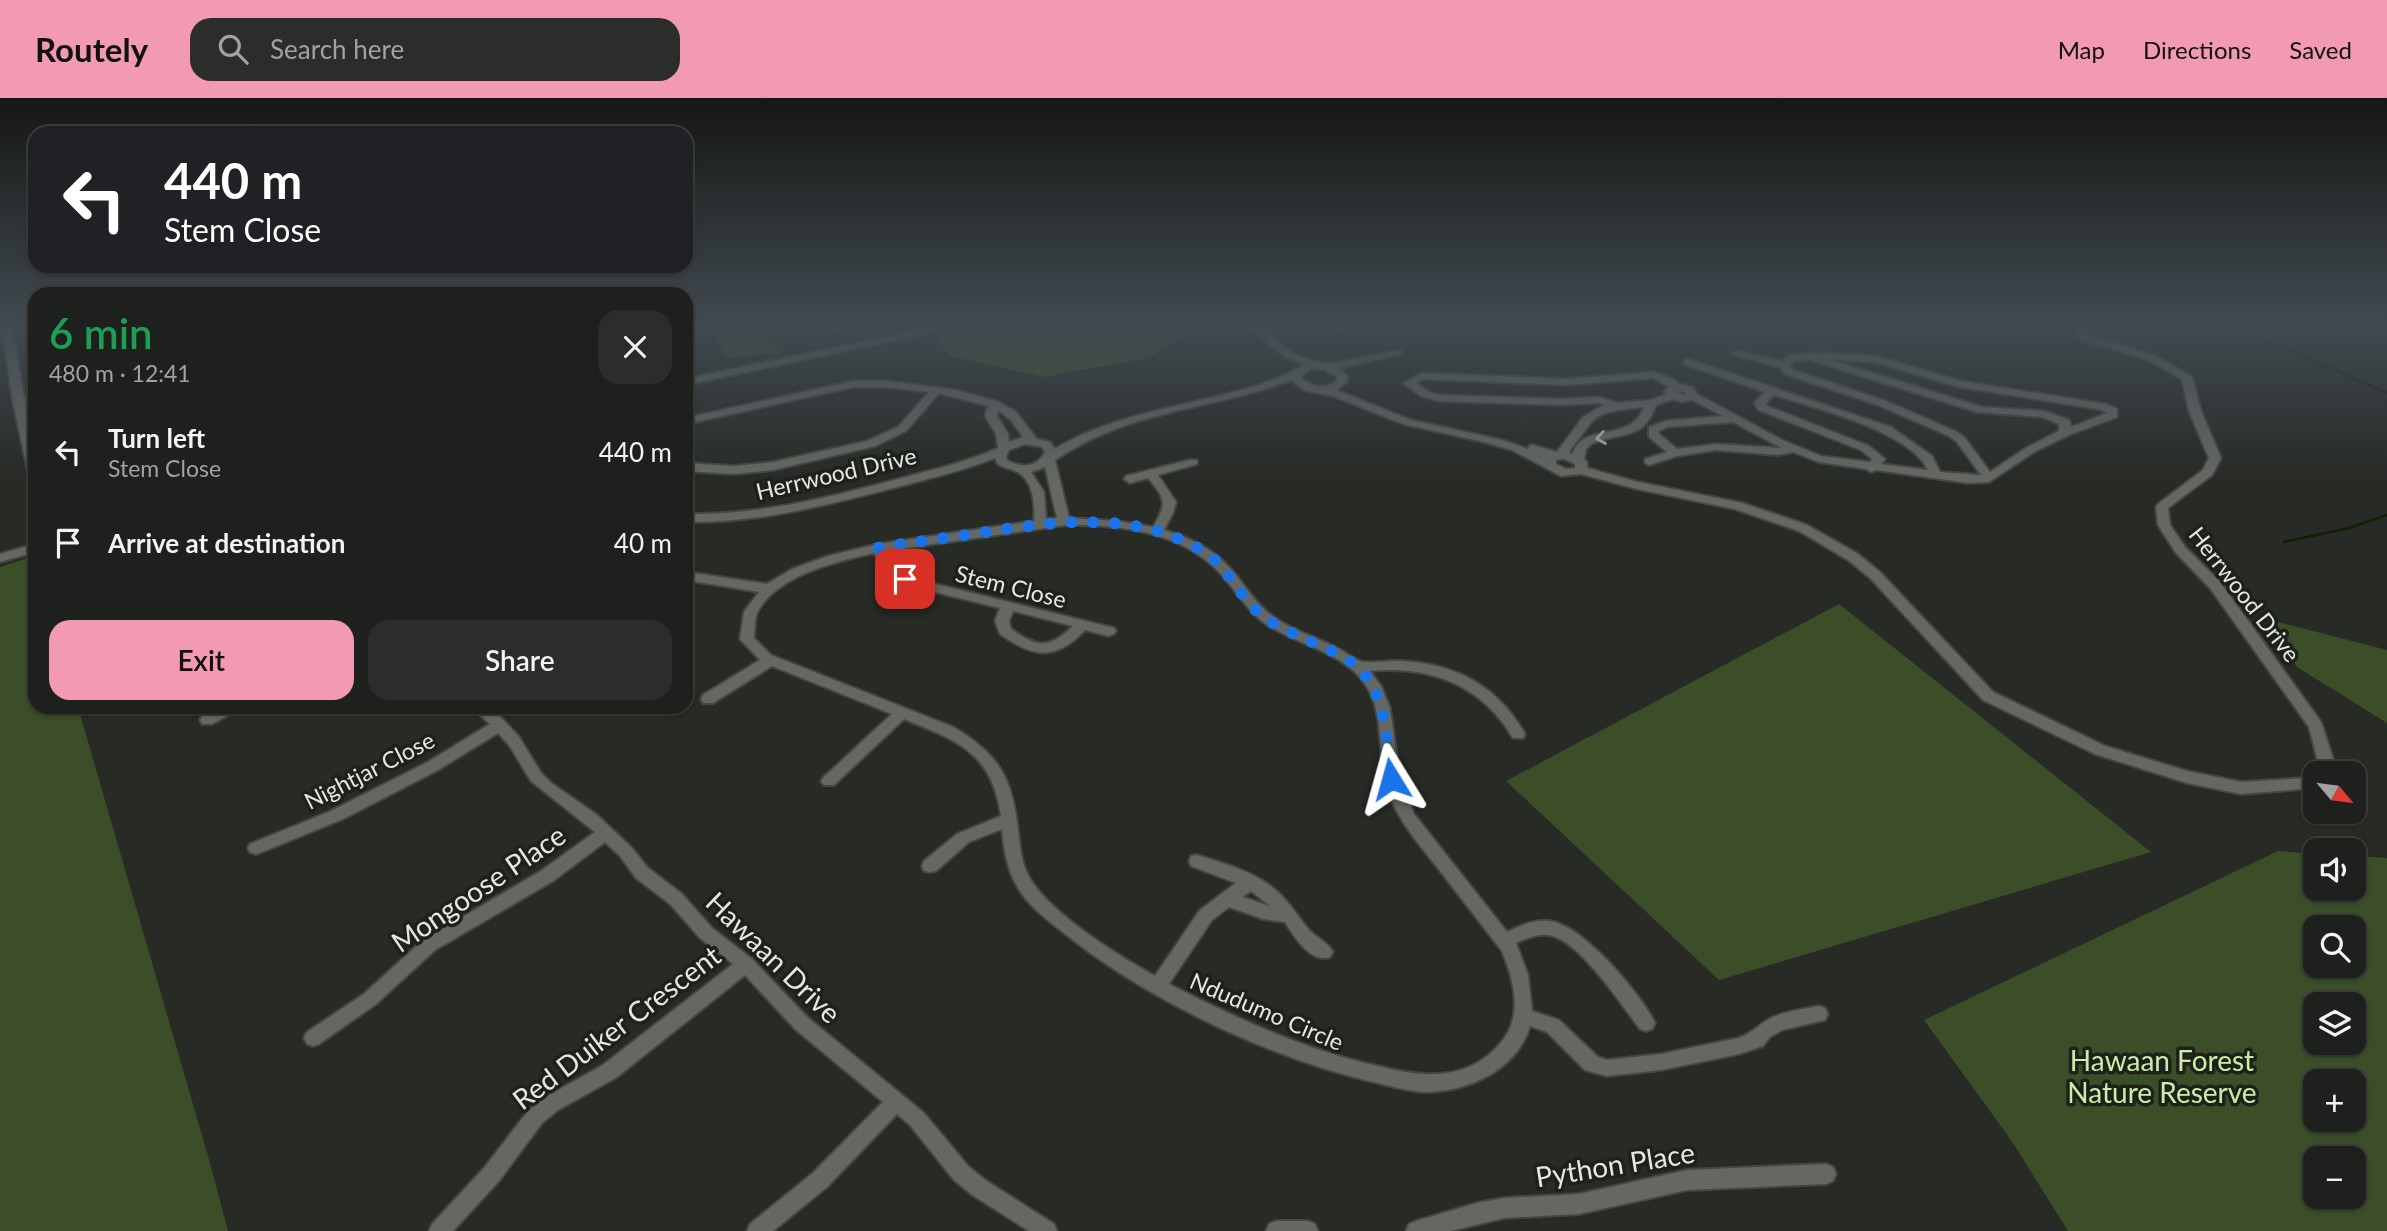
<!DOCTYPE html>
<meta charset="utf-8">
<style>
:root{--surface:#1d201c;--page:#2a2d29;--text:#f1f3f6;--muted:#a0a3a3;--line:#3b3e3b;--accent:#f19ab2}
body{margin:0;font-family:Lato,sans-serif;background:var(--page);color:var(--text);height:100vh;display:flex;flex-direction:column;font-size:26px;white-space:nowrap}
*{box-sizing:border-box;margin:0}
p{font-size:23px;color:var(--muted)}
.icon{flex:none;width:38px;height:38px;fill:none;stroke:currentColor;stroke-width:2;stroke-linecap:round;stroke-linejoin:round}
.map{position:relative;flex:1;overflow:hidden}
.side{position:absolute;left:28px;top:189px;width:665px;height:427px;display:flex;flex-direction:column;background:var(--surface);border-radius:21px;box-shadow:0 2px 5px #0004,0 0 0 2px var(--line)}
.side>*{flex:none}
.hud{position:absolute;left:28px;top:28px;width:665px;height:147px;border-radius:21px;box-shadow:0 2px 5px #0004,0 0 0 2px var(--line);background:#202124;color:#fff;overflow:hidden}
.needle{width:46px;rotate:119deg}
.buttons{position:absolute;left:2303px;top:663px;display:grid;gap:14px}
.buttons a{display:grid;place-items:center;width:63px;height:63px;border-radius:14px;background:var(--surface);box-shadow:0 2px 5px #0004,0 0 0 2px var(--line);font-size:35px}
.pin{position:absolute;display:grid;place-items:center;width:60px;height:60px;color:#fff;margin:-30px;border-radius:14px;box-shadow:0 4px 10px #0006}
.me{position:absolute;width:77px;margin:-38px;rotate:352deg;stroke-linejoin:round;filter:drop-shadow(0 0 5px #0008)}
.turn{display:flex;align-items:center;gap:24px;height:147px;padding:0 21px;font-size:32px}
.turn .icon{width:91px;height:91px;stroke-width:2.5}
.turn b{display:block;font-size:49px;line-height:60px}
.round{display:grid;place-items:center;flex:none;width:74px;height:74px;border-radius:21px;background:var(--page)}
.headline{display:flex;align-items:center;justify-content:space-between;height:119px;padding:0 21px}
h1{font-size:42px;font-weight:600;line-height:52px;color:#1e9e55}
.primary-button{display:flex;gap:14px;margin-top:auto;padding:14px 21px}
.primary-button a{flex:1;height:80px;border-radius:21px;background:var(--accent);color:#111;font-size:28px;font-weight:600;line-height:80px;text-align:center}
.primary-button a+a{background:var(--page);color:var(--text)}
ul{padding:0;list-style:none}
li{display:flex;align-items:center;gap:21px;height:91px;padding:0 21px}
li div{flex:1}
li b{display:block;font-size:26px}
li em{font-style:normal}
header{display:flex;align-items:center;gap:42px;box-sizing:border-box;height:98px;padding:0 35px;background:var(--accent);color:#111}
header strong{font-size:33px}
nav{display:flex;gap:38px;margin-inline-start:auto;font-size:24px}
.search{width:490px;height:63px;background:var(--page);display:flex;align-items:center;gap:18px;box-sizing:border-box;padding:0 24px;border-radius:21px;color:var(--muted);font-size:26px}
.map>svg:first-child{display:block}
.green{fill:#3b4e28;fill-rule:evenodd}
.lines{fill:none;stroke-linecap:round;stroke-linejoin:round}
.stream{stroke:#111f01;stroke-width:2.5}
.minor-casing{stroke:#434641;stroke-width:4}
.minor{fill:#656862;fill-rule:evenodd}
.oneway{stroke:#b2b4af}
.route{stroke:#1a73e8;stroke-width:12;stroke-dasharray:0 21.6}
.labels{text-anchor:middle;dominant-baseline:central;stroke-width:7;stroke-linejoin:round;paint-order:stroke}
.street-label{font-size:23px;fill:#e5e7e3;stroke:#1e201c}
.near-street-label{font-size:28px;fill:#e5e7e3;stroke:#1e201c}
.near-park-label{font-size:28px;fill:#c9eda5;stroke:#1e201c}
</style>
<header>
<strong>Routely</strong>
<div class="search"><svg class="icon" aria-label="search" viewBox="0 0 24 24"><circle cx="10" cy="10" r="6"/><path d="M15 15l6 6"/></svg>Search here</div>
<nav><a>Map</a><a>Directions</a><a>Saved</a></nav>
</header>
<div class="map">
<svg width="2387" height="1133" viewBox="0 0 2387 1133">
<rect width="100%" height="100%" fill="#272a25"/>
<path class="green" d="M708,225H755L780,255L726,260Z
M932,225H1206L1148,260L1044,279L949,258L933,232Z
M34,458L35,609H78L210,1065L228,1133H0V469Z
M1839,506L2151,754L1719,882L1506,683Z
M2270,522L2387,552V625L2297,569Z
M2278,753L2315,756V791H2354V758L2387,760V1133H2068L2013,1045L1924,922ZM2315,830H2354V868H2315ZM2354,906V945H2315V906ZM2315,984H2354V1022H2315ZM2315,1060H2354V1099H2315Z"/>
<g class="lines">
<path class="stream" d="M2193,227L2279,247L2387,295
M2284,444L2349,430L2387,417"/>
<g class="minor-casing">
<path id="minor" d="M1,225H11L24,299L35,296V303L25,306L35,351V382L29,378L13,304Z
M827,225H838L844,233L835,235Z
M952,225H974L686,287V281Z
M1244,225C1266,225 1274,243 1291,254C1301,260 1317,264 1329,266L1401,252V256L1339,270L1347,278V284L1336,292L1411,322L1502,342L1528,351L1529,348L1533,347L1557,354L1583,319L1604,307L1598,305L1560,307L1439,303L1421,298L1403,285L1422,275L1565,281L1654,274L1673,281L1679,286L1693,289L1697,296L1782,342L1821,358L1870,364L1872,361L1861,352L1759,312L1754,305L1765,294L1684,266V262L1688,261L1891,329L1932,358L1940,374L1981,377L1957,344L1949,338L1878,307L1785,276L1779,269L1731,256L1736,253L1781,263L1791,257L1819,255L1876,258L1960,283L2106,306L2117,311V319L2069,337L2034,354L1989,384L1968,385L1876,372L1871,374L1866,371L1819,364L1793,354L1778,357L1716,352L1677,358L1649,367L1645,365V361L1667,354L1649,339V329L1665,323L1723,318L1692,302L1681,304L1673,301L1656,307C1643,344 1620,333 1591,346L1586,351L1584,361L1587,364V370L1638,384L1742,405L1807,427L1858,456L1880,474L1993,594L2105,648L2187,673L2241,684L2308,680L2318,664L2309,629L2210,490L2176,455L2158,427L2156,409L2158,406L2203,372L2209,360L2189,313L2182,281L2146,261L2080,241L2070,225H2080L2088,237L2154,257L2192,279L2201,313L2221,360L2212,377L2168,410L2170,427L2185,449L2220,484L2321,624L2334,664L2327,676H2315V690L2241,696L2187,685L2095,656L1983,602L1870,480L1848,462L1799,433L1735,411L1637,391L1581,376L1561,378L1512,352L1480,343L1403,326L1333,298L1304,292L1291,282C1232,305 1167,310 1108,334C1089,341 1072,351 1055,362L1069,420L1117,423L1153,429C1168,405 1165,400 1148,380L1130,385L1124,381L1126,378L1189,362H1197V366L1158,377L1176,404L1173,415L1164,432C1188,439 1210,449 1228,468C1242,482 1251,500 1266,513C1287,531 1314,538 1337,550C1344,553 1353,561 1360,563C1367,566 1393,562 1403,563C1458,567 1497,588 1525,636L1523,640H1513C1482,587 1430,567 1370,573L1381,588L1390,610L1400,681L1414,716L1507,834C1520,828 1534,821 1549,823C1582,826 1641,896 1655,925L1652,931L1646,933L1640,931C1621,906 1582,847 1553,838C1540,834 1527,840 1516,845L1528,877L1532,913L1559,922L1598,959L1607,962L1661,956L1739,940C1753,935 1760,925 1773,919C1787,913 1804,911 1819,908L1825,910L1828,916L1825,922L1782,932L1770,939L1763,948L1739,956L1661,972L1607,978L1585,972L1547,934L1530,928C1517,972 1468,994 1425,994C1409,993 1393,989 1378,985C1277,963 1154,905 1073,842C1057,829 1039,817 1025,800C1009,780 1004,756 1002,731L969,744L936,773L930,774L924,773L922,768L924,763L957,736L1001,718C992,655 959,643 904,621L834,687H824L821,683L824,679L892,616L772,568L713,605H703L701,601L703,597L760,562L740,541L744,514L759,494L686,482V474L767,486L792,471L828,458L878,446L1034,423C1035,407 1034,385 1019,375C1013,371 1004,370 998,366L995,360C963,373 930,380 897,389C827,407 759,425 686,424V416C757,417 823,401 891,383C927,373 964,365 998,350L996,336L985,318L988,308L939,295L906,333L875,348L773,372L734,376L686,373V365L734,368L773,364L867,343L898,329L929,294L887,289H853L686,326V320L853,283H887L956,292L999,304L1016,314L1037,341L1050,344L1055,351C1103,322 1159,312 1214,299C1245,291 1277,284 1305,266L1285,259ZM1810,262L1977,314L2042,319L2059,326V333L2026,350L1990,374L1965,340L1957,334L1886,303L1793,272L1789,267L1794,263ZM1831,262L1875,264L1959,289L2099,311L2107,315L2071,329L2069,322L2044,313L1982,309ZM1311,271L1325,272L1337,279V283C1325,291 1314,290 1302,281L1301,278ZM1653,280L1669,289L1664,293L1666,296L1651,302L1617,305L1599,299L1560,301L1440,297L1429,294L1416,285L1424,281L1565,287ZM1677,293L1685,294L1687,296L1683,297ZM1774,297C1815,310 1910,333 1928,372L1881,366L1885,361L1869,348L1767,308L1766,305ZM1644,309C1631,346 1582,323 1573,356L1569,354C1600,314 1590,315 1644,309ZM998,312L1011,322L1023,339L1009,344L1008,336L997,318ZM1733,324L1782,350L1716,346L1677,351L1659,336V333L1667,329ZM1025,346L1042,349L1045,354C1037,370 1021,370 1007,362L1006,359L1009,352ZM1564,361L1575,366V370L1566,371L1556,366V362ZM1045,369L1057,420L1046,421L1044,394L1031,374ZM1066,427C1118,426 1182,434 1219,474C1236,492 1248,515 1269,528C1301,548 1347,555 1367,589C1386,620 1376,660 1388,693C1398,722 1418,745 1437,769C1459,797 1480,825 1502,853C1515,884 1524,921 1498,948C1482,966 1460,975 1436,976C1417,977 1397,973 1378,968C1305,952 1235,920 1169,886L1212,822L1229,809L1263,821L1285,824C1294,838 1311,866 1330,859L1333,854C1328,844 1316,840 1309,832C1297,818 1288,801 1273,790C1253,773 1221,765 1197,757L1191,758L1189,763L1191,768L1236,785L1200,812L1155,878C1119,858 1049,815 1029,779C1021,765 1020,748 1018,732C1012,680 1000,657 953,629L771,557L754,540C755,532 754,520 758,513C778,477 838,463 874,455L884,473L910,488L1000,510L995,523L1000,536C1034,560 1055,563 1085,532L1109,538L1114,536L1116,533L1114,530L919,482L894,467L886,453ZM1013,513L1073,528C1049,552 1037,549 1011,531L1009,523ZM1251,793L1270,808L1242,799Z
M1334,225H1345L1349,230L1340,232Z
M35,446V454L0,464V456Z
M219,609H238L236,613L212,626H202L200,622L202,618Z
M471,609H488L498,616L519,639L541,675L551,685L597,717L632,750L648,770L682,796L712,830L752,861L807,919L924,1015L968,1068L985,1082L1054,1126L1057,1133H1029L971,1096L954,1082L910,1027L897,1016L827,1089L773,1133H747L750,1126L813,1075L883,1004L795,931L745,877L617,979L558,1012L542,1025L499,1083L453,1133H429L432,1126L485,1069L528,1013L544,1000L603,967L733,866L700,840L670,806L636,780L620,758L605,744L553,783L435,852L376,906L319,946L313,948L307,946L304,940L307,934L364,896L423,842L541,773L595,734L531,683L509,647L498,635L438,672L343,721L262,754L256,756L250,754L248,750L250,746L331,713L428,664L490,626Z
M1826,1066L1833,1069L1836,1076L1833,1083L1826,1086L1687,1092L1579,1116L1504,1120L1450,1133H1406L1409,1126L1416,1123L1477,1105L1504,1100L1579,1096L1687,1072Z
M1276,1123H1308L1315,1126L1318,1133H1266L1269,1126Z"/>
</g>
<use href="#minor" class="minor"/>
</g>
<defs><path id="oneway-chevron" d="M-2-3.5L2.5 0L-2 3.5" fill="none" stroke-width="1.6" stroke-linecap="round" stroke-linejoin="round" transform="scale(1.75)"/></defs>
<use class="oneway" href="#oneway-chevron" transform="translate(1601 340) rotate(170)"/>
<linearGradient id="sky" x2="0" y2="1"><stop stop-color="#151714"/><stop offset="0.59" stop-color="#414a51"/><stop offset="1" stop-color="#414a51" stop-opacity="0"/></linearGradient>
<rect width="2387" height="384" fill="url(#sky)"/>
<g class="lines">
<path class="route" d="M905,481L889,470L878,450C910,444 941,441 973,436C1049,424 1136,410 1206,455C1231,472 1241,504 1267,521C1289,536 1315,544 1338,556C1388,581 1385,633 1391,681"/>
</g>
<g class="labels">
<g class="street-label">
<text transform="translate(836 375) rotate(-13)">Herrwood Drive</text>
<text transform="translate(1011 488) rotate(14)">Stem Close</text>
<text transform="translate(2245 496) rotate(52)">Herrwood Drive</text>
<text transform="translate(369 672) rotate(-27)">Nightjar Close</text>
<text transform="translate(1267 913) rotate(23)">Ndudumo Circle</text>
</g>
<g class="near-street-label">
<text transform="translate(478 790) rotate(-34)">Mongoose Place</text>
<text transform="translate(774 859) rotate(44)">Hawaan Drive</text>
<text transform="translate(616 929) rotate(-37)">Red Duiker Crescent</text>
<text transform="translate(1615 1066) rotate(-9)">Python Place</text>
</g>
<g class="near-park-label">
<text x="2162" y="962">Hawaan Forest<tspan x="2162" dy="32">Nature Reserve</tspan></text>
</g>
</g>
</svg>
<div class="buttons">
<a><svg class="needle" viewBox="-14 -14 28 28"><path d="M0-13l5 13h-10z" fill="#e53935"/><path d="M0 13l5-13h-10z" fill="#a0a3a3"/></svg></a>
<a><svg class="icon" aria-label="sound" viewBox="0 0 24 24"><path d="M4 9h4l5-4v14l-5-4H4zM17 9q2 3 0 6"/></svg></a>
<a><svg class="icon" aria-label="search" viewBox="0 0 24 24"><circle cx="10" cy="10" r="6"/><path d="M15 15l6 6"/></svg></a>
<a><svg class="icon" aria-label="layers" viewBox="0 0 24 24"><path d="M12 4l9 5-9 5-9-5zM3 14l9 5 9-5"/></svg></a>
<a>+</a>
<a>−</a>
</div>
<div class="pin" style="left:905px;top:481px;background:#d93025"><svg class="icon" aria-label="arrive" viewBox="0 0 24 24"><path d="M6 21V4h12l-3 4 3 4H6"/></svg></div>
<svg class="me" style="left:1391px;top:681px" viewBox="-20 -20 40 40"><path d="M0-17L14 15 0 8-14 15z" fill="#1a73e8" stroke="#fff" stroke-width="4"/></svg>
<div class="hud">
<div class="turn"><svg class="icon" aria-label="left" viewBox="0 0 24 24"><path d="M17 20v-9H6M10 6l-5 5 5 5"/></svg><div><b>440 m</b>Stem Close</div></div>
</div>
<section class="side">
<div class="headline"><div><h1>6 min</h1><p>480 m · 12:41</p></div><a class="round"><svg class="icon" aria-label="close" viewBox="0 0 24 24"><path d="M6 6l12 12M18 6L6 18"/></svg></a></div>
<ul>
<li><svg class="icon" aria-label="left" viewBox="0 0 24 24"><path d="M17 20v-9H6M10 6l-5 5 5 5"/></svg><div><b>Turn left</b><p>Stem Close</p></div><em>440 m</em></li>
<li><svg class="icon" aria-label="arrive" viewBox="0 0 24 24"><path d="M6 21V4h12l-3 4 3 4H6"/></svg><div><b>Arrive at destination</b></div><em>40 m</em></li>
</ul>
<div class="primary-button"><a>Exit</a><a>Share</a></div>
</section>
</div>
